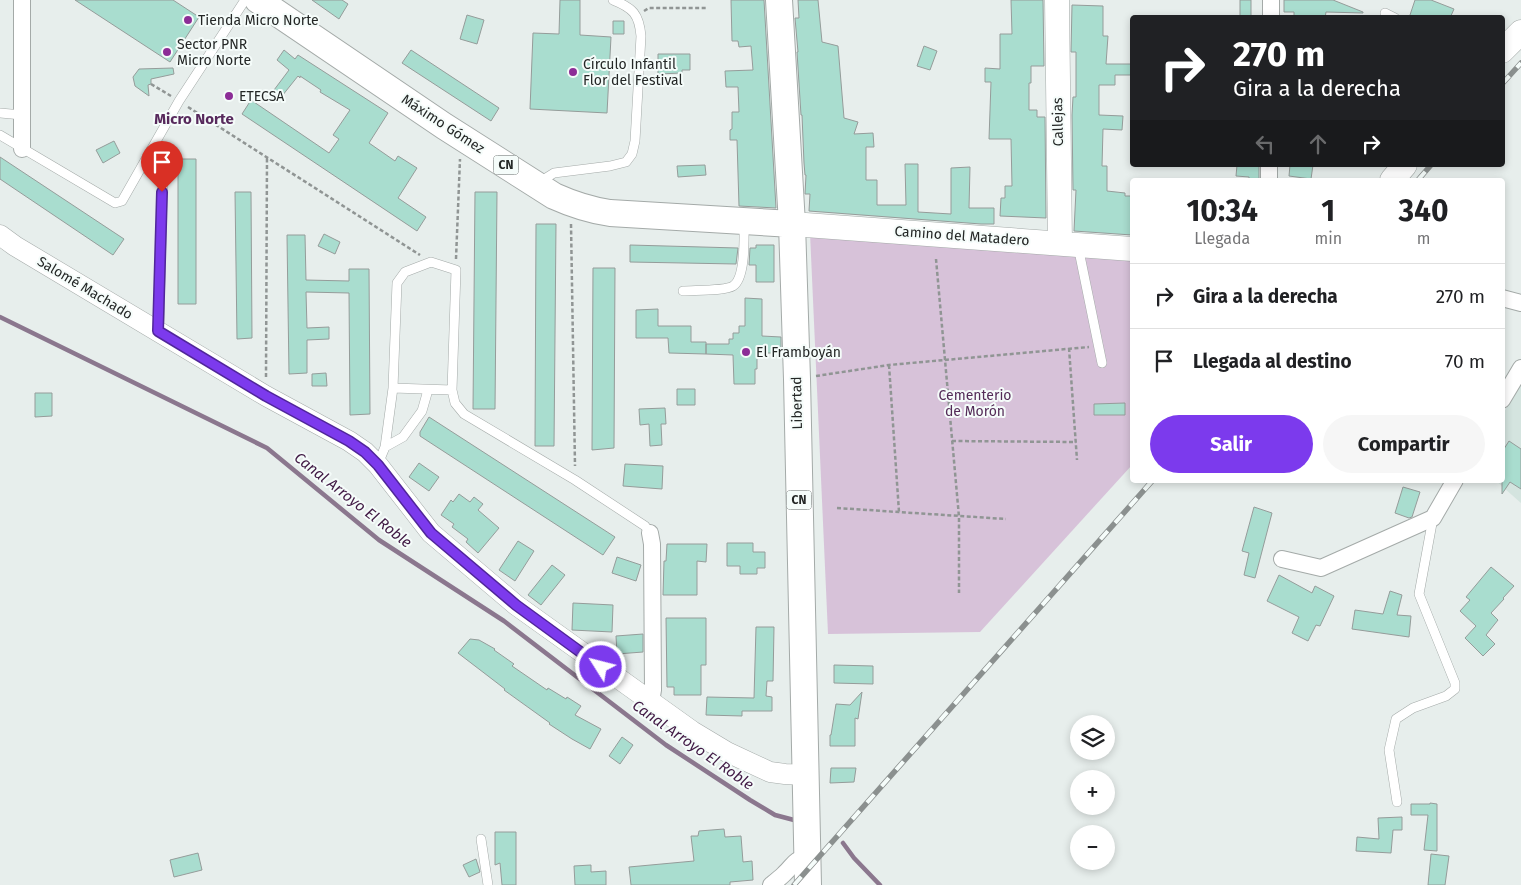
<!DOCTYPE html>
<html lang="es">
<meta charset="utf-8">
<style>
:root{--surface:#fff;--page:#f6f6f6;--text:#202124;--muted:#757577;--line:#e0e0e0;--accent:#7c3aed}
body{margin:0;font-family:"Fira Sans",sans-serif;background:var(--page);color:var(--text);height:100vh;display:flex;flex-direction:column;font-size:19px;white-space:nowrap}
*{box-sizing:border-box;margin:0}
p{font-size:16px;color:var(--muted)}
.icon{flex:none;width:28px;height:28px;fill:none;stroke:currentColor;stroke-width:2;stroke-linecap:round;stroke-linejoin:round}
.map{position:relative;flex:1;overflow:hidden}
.side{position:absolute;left:1130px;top:178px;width:375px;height:305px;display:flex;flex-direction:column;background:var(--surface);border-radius:5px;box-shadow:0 2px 8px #0003}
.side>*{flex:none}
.top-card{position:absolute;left:1130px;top:15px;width:375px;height:152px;border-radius:5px;box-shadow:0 2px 8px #0003;background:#202124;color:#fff;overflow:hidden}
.tools{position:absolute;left:1070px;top:715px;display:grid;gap:10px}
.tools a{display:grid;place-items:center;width:45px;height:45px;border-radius:50%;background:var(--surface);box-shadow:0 2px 8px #0003;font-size:25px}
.pin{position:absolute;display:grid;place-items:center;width:42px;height:42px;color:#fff;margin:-51px -21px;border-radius:50% 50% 50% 0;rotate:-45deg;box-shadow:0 0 5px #0007}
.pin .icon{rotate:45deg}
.me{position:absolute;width:55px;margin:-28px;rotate:306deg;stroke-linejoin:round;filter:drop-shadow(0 0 4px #0008)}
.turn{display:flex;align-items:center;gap:18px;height:105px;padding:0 20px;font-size:22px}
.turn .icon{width:65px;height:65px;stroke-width:2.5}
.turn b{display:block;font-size:35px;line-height:42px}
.lanes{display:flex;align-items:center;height:48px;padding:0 20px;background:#0003;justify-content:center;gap:25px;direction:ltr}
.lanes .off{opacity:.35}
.eta{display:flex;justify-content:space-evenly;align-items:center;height:85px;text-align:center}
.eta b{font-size:30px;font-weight:700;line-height:35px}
.primary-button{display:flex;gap:10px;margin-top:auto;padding:10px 20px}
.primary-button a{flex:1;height:58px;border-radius:30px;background:var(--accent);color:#fff;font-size:20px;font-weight:700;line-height:58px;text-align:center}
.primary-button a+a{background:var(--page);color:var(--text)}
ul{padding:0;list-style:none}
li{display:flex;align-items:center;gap:15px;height:65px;padding:0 20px;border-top:1px solid var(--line)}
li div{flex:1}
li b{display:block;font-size:19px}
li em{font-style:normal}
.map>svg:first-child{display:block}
.built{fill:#d4e4df}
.green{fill:#d7c2d9}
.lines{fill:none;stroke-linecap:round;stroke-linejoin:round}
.stream{stroke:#8b778e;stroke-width:4.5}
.building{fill:#a9ddcf;stroke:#959c9a}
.service-casing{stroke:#a4aaa8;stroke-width:10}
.minor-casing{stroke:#a4aaa8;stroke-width:18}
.tertiary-casing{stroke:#a4aaa8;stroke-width:21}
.secondary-casing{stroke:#a4aaa8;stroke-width:25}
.primary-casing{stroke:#a4aaa8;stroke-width:28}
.path{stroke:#909594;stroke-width:2.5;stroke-dasharray:4 2.5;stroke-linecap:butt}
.service{stroke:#fff;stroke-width:9}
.minor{stroke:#fff;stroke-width:16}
.tertiary{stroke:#fff;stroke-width:20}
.secondary{stroke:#fff;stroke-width:24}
.primary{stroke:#fff;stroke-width:26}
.rail-casing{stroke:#8b908f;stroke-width:5.5}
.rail{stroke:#f5fcfa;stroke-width:4;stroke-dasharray:11;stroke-linecap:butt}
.route-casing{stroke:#51269a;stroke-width:12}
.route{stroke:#7c3aed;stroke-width:9}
.poi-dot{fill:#8c2d97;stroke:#f5fcfa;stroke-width:2}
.labels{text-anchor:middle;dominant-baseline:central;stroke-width:4;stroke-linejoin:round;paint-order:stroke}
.shield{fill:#f5fcfa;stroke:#636766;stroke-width:1}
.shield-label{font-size:12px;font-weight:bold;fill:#242726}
.poi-label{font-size:14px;fill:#242726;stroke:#f5fcfa;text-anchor:start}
.street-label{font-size:14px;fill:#242726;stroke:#f5fcfa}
.park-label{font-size:14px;fill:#542c58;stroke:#f5fcfa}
.neighbourhood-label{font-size:15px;font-weight:bold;fill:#57295c;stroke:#f5fcfa}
.water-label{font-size:15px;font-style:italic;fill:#401944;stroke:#f5fcfa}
</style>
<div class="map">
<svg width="1521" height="885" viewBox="0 0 1521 885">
<rect width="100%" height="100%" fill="#e7eeec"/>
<path class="built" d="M1521,383V503L1495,480H1502L1503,414Z"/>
<path class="green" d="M810,233L1132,254V465L980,632L828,634Z"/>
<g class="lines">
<path class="stream" d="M0,317L267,448L379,540L504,621L666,745L750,800L775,815L794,820
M843,843L854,858L880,885"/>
</g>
<path class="building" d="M75,0H173L199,17L170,62Z
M312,0H342L348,4L339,19Z
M560,0H580V35L611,37L607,113L530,109L533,33L559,34Z
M731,0H764L776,208L739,206L737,140H730V130L732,129V112H739L738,87H726L725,71L753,70L751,46L739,47L738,41H732Z
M798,0H818L822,42L838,46L844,118L858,122L854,134L873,133L874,147H866V180H877V205H906L905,164H918V212L951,214V168L970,167L969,208H994V224H981L809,211L810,194H805L806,175H805L804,163L802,115H801L797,52H798L795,18H799Z
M1011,0H1043L1044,66H1031V83H1029V110H1037V117H1045L1046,218L1000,216L1001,198H1005V186H1012L1011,139H989L991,82H985V68L1000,69V34H1012Z
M1240,0H1251V18H1240Z
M1284,0H1333L1363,12V13L1326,12L1325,18H1294V12H1284Z
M1415,0H1431L1454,9L1450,18H1409Z
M1072,5L1103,6V36H1108L1106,64H1132V75H1115V85H1099V115L1123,116L1122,130L1103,129L1102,166H1107V191L1125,193V196H1132V235L1074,231L1076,190H1073L1072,115L1073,97H1076V52H1071Z
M467,15L484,20L477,44L460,39Z
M613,21H624V34H613Z
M924,46L937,51L930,70L917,66Z
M284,50L295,59L298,55L388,113L369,143L395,161L398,156L417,168L398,198L426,217L417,231L242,114L251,100L329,153L339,139L333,135L350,110L320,92L321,90L300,76V78L298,76L282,96L274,90L289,70L277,60Z
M411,50L499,108L491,121L402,63Z
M658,54H690V70H682V73L658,74Z
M173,68L174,74L151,79V84L148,85L149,96L135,86L133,77L139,69Z
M114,141L120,153L103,163L96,150Z
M0,157L124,239L113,255L0,179Z
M178,159H196V304H178Z
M705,165L706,175L678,177L677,166Z
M1237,165H1259V180H1249V177L1236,176Z
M1290,165H1313L1311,179L1289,176Z
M235,192H251L252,338L237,339Z
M475,192H497L495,409H473Z
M536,224H556L554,446H535Z
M324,234L340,242L335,254L318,246Z
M287,235H305L306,280L349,281V269H369L370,414L350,415L349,293L306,292L307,328L329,327V339L307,340V373L289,374Z
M630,245L738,248L736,264L630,262Z
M756,245H774V282H756V265H749L750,248H756Z
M593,268H615L614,448L592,450Z
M745,298L762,299V336L781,337V353H757V369H755V384H734L733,355L706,354V344H729V339H733V333H739V326H745Z
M658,309V326H691V342H706V354L669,353L668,338H636V310Z
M326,373L327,386H312V374Z
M677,389H695V405H677Z
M35,393H52V416L35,417Z
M1125,403V415H1094V404Z
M665,408L666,424H661L662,445L650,446L649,424L640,425L639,409Z
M429,417L615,537L603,555L420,436V432Z
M1509,441L1521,449V489L1510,482L1502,494V452Z
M419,463L439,477L429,491L409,477Z
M625,464L663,466L662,489L623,486Z
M1403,487L1420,492L1412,517L1409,518L1395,513Z
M459,494L470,502L474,497L483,504L478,510L499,528L478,553L466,542L468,539L452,527L454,524L441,515L451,500L453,502Z
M1254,507L1272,513L1255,578L1244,575L1249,553L1242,551Z
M518,541L534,551L515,581L499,570Z
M727,543H753V552H765V568H757V574H740V566H727Z
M667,544H707L706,562L697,561V595H663L664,561H666Z
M617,557L641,565L636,581L612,573Z
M552,565L565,575L541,605L528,595Z
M1491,567L1514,586L1503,598L1504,599L1491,613L1498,620L1486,635L1495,644L1483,656L1465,638L1476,626L1460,611L1470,600L1466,597Z
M1279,575L1312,593L1315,586L1334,596L1320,626L1316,625L1308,641L1292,633L1299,617L1267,601Z
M1390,591L1402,595L1397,615L1411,616L1409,637L1352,629L1355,610L1383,614Z
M573,603L613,605L612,632L572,630Z
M666,618H706V665H701V695H674V687H667Z
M756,627H774L773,681H767L766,696L772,697V711H742V716L706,715L707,697L754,698Z
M643,634V652L617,654L616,636Z
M470,639L479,640L495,649L494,650L514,664L512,666L547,690L548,688L566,699L567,697L581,706L575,715L601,729L590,749L572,739L549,724L550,723L504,690L505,689L458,653Z
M834,665L873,666V684L834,683Z
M862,692L858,719L855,718V746H830V735H831L836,704L850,705Z
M622,737L633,745L620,764L609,756Z
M831,768H856L854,782L830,783Z
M1430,803L1437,804V851L1424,850L1428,815H1411V804H1430Z
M1402,817V830H1393L1391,853L1356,851L1357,837L1379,839L1378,818Z
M724,829L725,837L741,836L743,862L752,861L753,880L730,882V885H631L629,867L694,861L691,836H698L699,831Z
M495,832H516V885H502L500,863L495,865Z
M198,853L202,870L174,877L170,860Z
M1431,854L1449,856L1445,885H1428Z
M476,859L480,872L469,877L463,865Z
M591,865V872L606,871V885H575L574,866Z"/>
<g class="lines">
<g class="service-casing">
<path id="service" d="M1385,13L1395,18
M0,113L22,115
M0,135L115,203L122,201L179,101L245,0
M147,157L163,172L159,330
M540,184L546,178L554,173L610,166L626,162L632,154L635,141L641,36C639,14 633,8 613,0
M1078,246L1102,363
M683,291C694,290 725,291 733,286C746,278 744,236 744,222
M393,388L452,390
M385,447L403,437L422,411L428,390
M378,464L385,447L393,388L397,283L405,272L431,262L456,270L452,390L455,403L464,414L575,480L645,526L650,533
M1397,802L1389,750L1396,719L1413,708L1446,696L1455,689V683L1419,594L1433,518
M481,839L488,885"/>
</g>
<g class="minor-casing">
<path id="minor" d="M22,0V149
M1271,18V0
M1269,180V165
M1502,298L1521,303
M1502,400L1521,368
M1282,559L1321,568L1433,518L1455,480
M648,701L652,696L653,690L652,544L650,533
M771,885C776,881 780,878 784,874C794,865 793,860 807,857"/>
</g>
<g class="tertiary-casing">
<path id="tertiary" d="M0,235L15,246L266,396L349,441L365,452L378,465L431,533L516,605L692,731L727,752L770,772L785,774L805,775"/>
</g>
<g class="secondary-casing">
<path id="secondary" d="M1057,0L1060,243
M1502,51L1521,32
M1392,180L1405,165
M792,224L1132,249"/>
</g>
<g class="primary-casing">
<path id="primary" d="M258,0L444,126L554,196C574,205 589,210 610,213L792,224
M779,0L792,224L797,379L808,885"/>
</g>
<path class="path" d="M644,11L649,8H706
M151,84L171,96
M188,107L420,255
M571,224L575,466
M456,259L460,159
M936,259L959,517V593
M1069,348L1077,460
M889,365L899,512
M816,376L889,365L1089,347
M266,377L267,157
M952,441L1076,442
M837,508L1006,519"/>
<use href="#service" class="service"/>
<use href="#minor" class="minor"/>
<use href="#tertiary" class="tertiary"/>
<use href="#secondary" class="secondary"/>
<use href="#primary" class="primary"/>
<g class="rail-casing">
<path id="rail" d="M1502,84L1521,63
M1418,180L1431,165
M794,885L1153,480"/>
</g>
<use href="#rail" class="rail"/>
</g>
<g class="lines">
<g class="route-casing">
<path id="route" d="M162,192L158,331L266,396L349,441L365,452L378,465L431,533L516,605L601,667"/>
</g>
<use href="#route" class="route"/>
</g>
<g class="poi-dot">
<circle cx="188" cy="20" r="5"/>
<circle cx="167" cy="52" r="5"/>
<circle cx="573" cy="72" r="5"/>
<circle cx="229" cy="96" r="5"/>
<circle cx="746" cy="352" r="5"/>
</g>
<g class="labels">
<g class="shield">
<rect x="493.5" y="155.5" width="25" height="19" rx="4"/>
<rect x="786.5" y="490.5" width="25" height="19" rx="4"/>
</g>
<g class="shield-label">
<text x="506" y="165">CN</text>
<text x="799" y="500">CN</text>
</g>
<g class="poi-label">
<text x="198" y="20">Tienda Micro Norte</text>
<text x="177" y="44">Sector PNR<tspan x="177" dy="16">Micro Norte</tspan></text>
<text x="583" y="64">Círculo Infantil<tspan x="583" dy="16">Flor del Festival</tspan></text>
<text x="239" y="96">ETECSA</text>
<text x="756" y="352">El Framboyán</text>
</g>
<g class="street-label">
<text transform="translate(1058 122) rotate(-91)">Callejas</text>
<text transform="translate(443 124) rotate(33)">Máximo Gómez</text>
<text transform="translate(962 236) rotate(4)">Camino del Matadero</text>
<text transform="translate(85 288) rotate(31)">Salomé Machado</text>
<text transform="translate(797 403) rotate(-91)">Libertad</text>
</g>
<g class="park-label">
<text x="975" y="395">Cementerio<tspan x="975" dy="16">de Morón</tspan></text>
</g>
<g class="neighbourhood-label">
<text x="194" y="119">Micro Norte</text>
</g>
<g class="water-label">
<text transform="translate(353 500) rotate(38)">Canal Arroyo El Roble</text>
<text transform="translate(693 745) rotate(35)">Canal Arroyo El Roble</text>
</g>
</g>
</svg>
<div class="tools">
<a><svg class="icon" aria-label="layers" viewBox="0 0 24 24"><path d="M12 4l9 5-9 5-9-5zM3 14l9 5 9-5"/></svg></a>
<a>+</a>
<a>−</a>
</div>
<div class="pin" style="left:162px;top:192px;background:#d93025"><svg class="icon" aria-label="arrive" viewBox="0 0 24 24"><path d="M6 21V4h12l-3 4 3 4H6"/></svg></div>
<svg class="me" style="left:601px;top:667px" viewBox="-20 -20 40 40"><circle r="17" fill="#7c3aed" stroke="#fff" stroke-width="3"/><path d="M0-11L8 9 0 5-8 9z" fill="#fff"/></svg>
<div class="top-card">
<div class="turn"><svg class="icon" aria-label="right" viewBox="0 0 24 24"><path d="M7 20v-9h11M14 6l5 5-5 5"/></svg><div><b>270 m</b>Gira a la derecha</div></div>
<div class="lanes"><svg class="icon off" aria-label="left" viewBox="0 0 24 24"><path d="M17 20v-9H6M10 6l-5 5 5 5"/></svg><svg class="icon off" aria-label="ahead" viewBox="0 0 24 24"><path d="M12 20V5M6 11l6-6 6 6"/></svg><svg class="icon" aria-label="right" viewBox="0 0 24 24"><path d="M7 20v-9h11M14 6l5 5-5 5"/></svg></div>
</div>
<section class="side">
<div class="eta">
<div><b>10:34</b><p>Llegada</p></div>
<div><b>1</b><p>min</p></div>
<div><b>340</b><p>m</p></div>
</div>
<ul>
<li><svg class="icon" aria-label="right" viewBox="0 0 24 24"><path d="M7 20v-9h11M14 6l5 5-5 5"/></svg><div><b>Gira a la derecha</b></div><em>270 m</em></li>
<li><svg class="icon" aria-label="arrive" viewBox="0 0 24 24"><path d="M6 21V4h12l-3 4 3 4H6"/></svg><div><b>Llegada al destino</b></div><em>70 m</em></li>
</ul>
<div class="primary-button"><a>Salir</a><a>Compartir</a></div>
</section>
</div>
